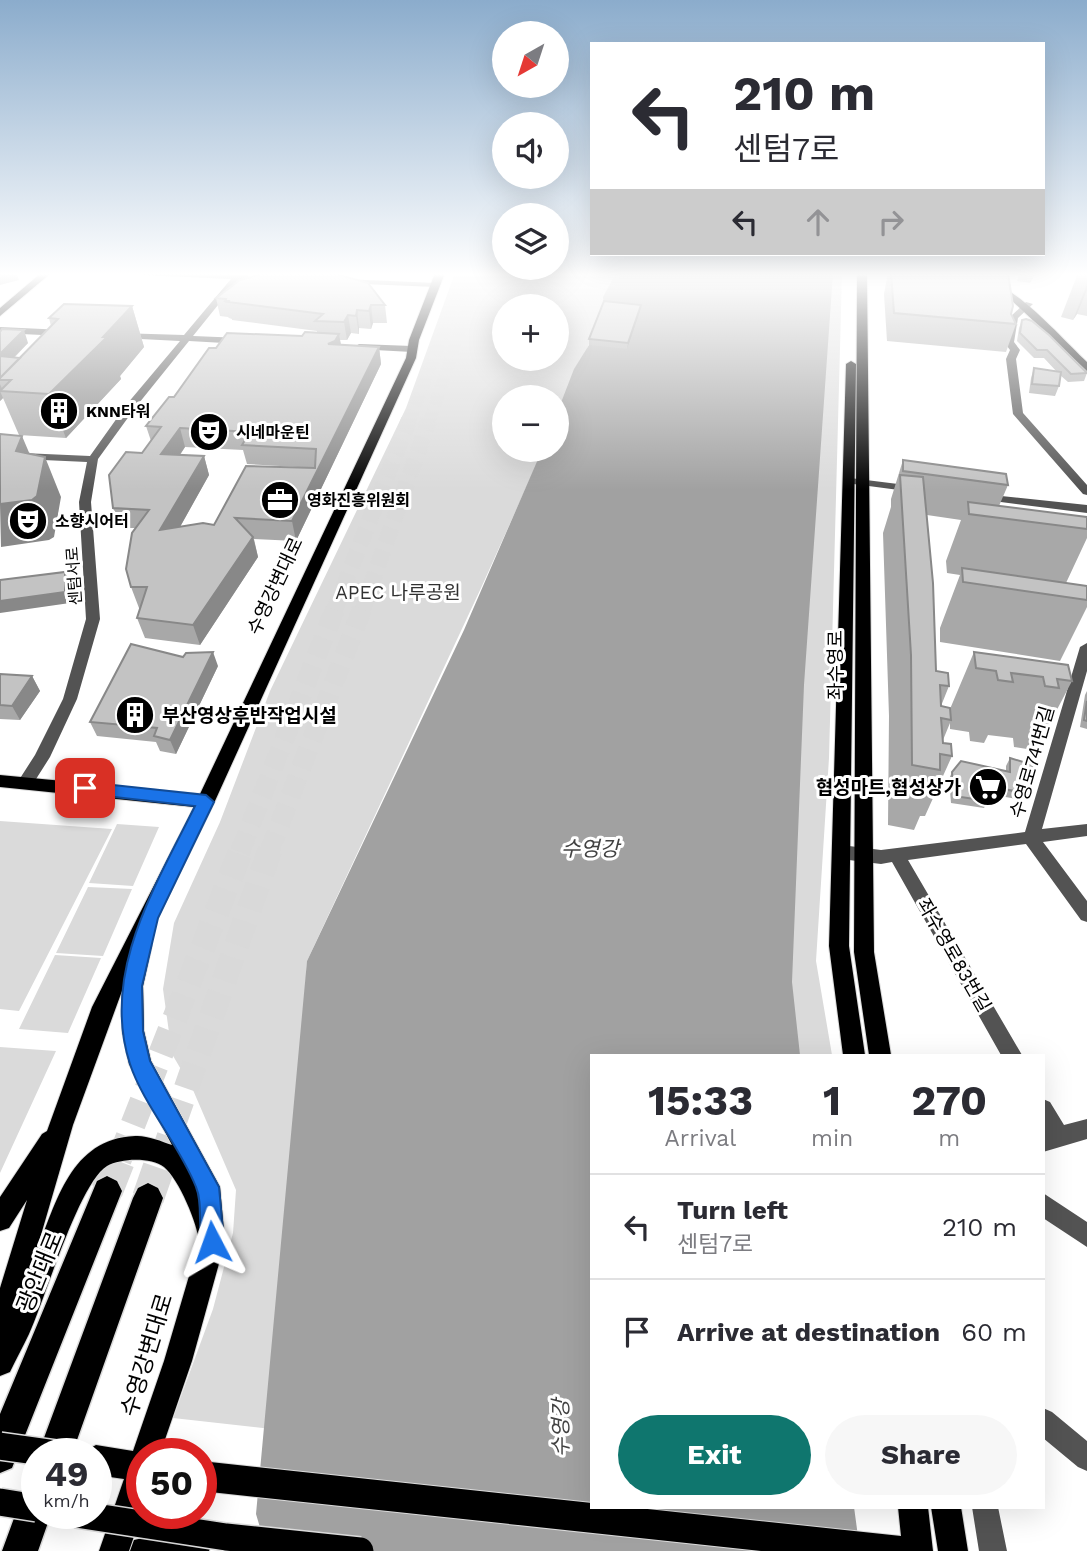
<!DOCTYPE html>
<meta charset="utf-8">
<style>
:root{--surface:#fff;--page:#f7f7f7;--text:#2b2b33;--muted:#7c7c81;--line:#e1e1e2;--accent:#0f766e}
body{margin:0;font-family:"Work Sans","Noto Sans KR",sans-serif;background:var(--page);color:var(--text);height:100vh;display:flex;flex-direction:column;font-size:26px;white-space:nowrap}
*{box-sizing:border-box;margin:0}
p{font-size:23px;color:var(--muted)}
.icon{flex:none;width:38px;height:38px;fill:none;stroke:currentColor;stroke-width:2;stroke-linecap:round;stroke-linejoin:round}
.map{position:relative;flex:1;overflow:hidden}
.sheet{position:absolute;left:590px;top:1054px;width:455px;height:455px;display:flex;flex-direction:column;background:var(--surface);border-radius:0px;box-shadow:0 7px 28px #0002}
.sheet>*{flex:none}
.hud{position:absolute;left:590px;top:42px;width:455px;height:214px;border-radius:0px;box-shadow:0 7px 28px #0002;background:#fff;color:var(--text);overflow:hidden}
.needle{width:46px;rotate:219deg}
.tools{position:absolute;left:492px;top:21px;display:grid;gap:14px}
.tools a{display:grid;place-items:center;width:77px;height:77px;border-radius:50%;background:var(--surface);box-shadow:0 7px 28px #0002;font-size:35px}
.speed{position:absolute;left:21px;top:1438px;display:flex;gap:14px;font-size:35px;font-weight:700;text-align:center}
.speed>*{display:grid;place-content:center;width:91px;height:91px;border-radius:50%;background:var(--surface);box-shadow:0 7px 28px #0002;line-height:1}
.speed small{font-size:18px;font-weight:400}
.speed .limit{border:10px solid #d22;background:#fff;color:#111}
.pin{position:absolute;display:grid;place-items:center;width:60px;height:60px;color:#fff;margin:-30px;border-radius:14px;box-shadow:0 4px 10px #0006}
.me{position:absolute;width:77px;margin:-38px;rotate:356deg;stroke-linejoin:round;filter:drop-shadow(0 0 5px #0008)}
.turn{display:flex;align-items:center;gap:24px;height:147px;padding:0 28px;font-size:32px}
.turn .icon{width:91px;height:91px;stroke-width:2.5}
.turn b{display:block;font-size:49px;line-height:60px}
.lanes{display:flex;align-items:center;height:66px;padding:0 28px;background:#0003;justify-content:center;gap:35px;direction:ltr}
.lanes .off{opacity:.35}
.eta{display:flex;justify-content:space-evenly;align-items:center;height:119px;text-align:center}
.eta b{font-size:42px;font-weight:700;line-height:49px}
.cta{display:flex;gap:14px;margin-top:auto;padding:14px 28px}
.cta a{flex:1;height:80px;border-radius:42px;background:var(--accent);color:#fff;font-size:28px;font-weight:700;line-height:80px;text-align:center}
.cta a+a{background:var(--page);color:var(--text)}
ul{padding:0;list-style:none}
li{display:flex;align-items:center;gap:21px;height:105px;padding:0 28px;border-top:2px solid var(--line)}
li div{flex:1}
li b{display:block;font-size:26px}
li em{font-style:normal}
.map>svg:first-child{display:block}
.green{fill:#dadada;fill-rule:evenodd}
.water{fill:#a1a1a1}
.lines{fill:none;stroke-linecap:round;stroke-linejoin:round}
.highway-tunnel-far4{stroke:#d9d9d9;stroke-width:12;stroke-dasharray:12 6;stroke-linecap:butt}
.highway-tunnel-far3{stroke:#d9d9d9;stroke-width:16;stroke-dasharray:16 8;stroke-linecap:butt}
.highway-tunnel-far2{stroke:#d9d9d9;stroke-width:20;stroke-dasharray:20 10;stroke-linecap:butt}
.highway-tunnel-far1{stroke:#d9d9d9;stroke-width:25;stroke-dasharray:25 13;stroke-linecap:butt}
.highway-tunnel{stroke:#d9d9d9;stroke-width:32;stroke-dasharray:32 17;stroke-linecap:butt}
.major-casing{stroke:#dbdbdb;stroke-width:2}
.highway-casing{stroke:#dbdbdb;stroke-width:3}
.minor{fill:#535353;fill-rule:evenodd}
.major{fill:#000;fill-rule:evenodd}
.highway{fill:#000;fill-rule:evenodd}
.major-bridge-casing{stroke:#dbdbdb;stroke-width:30;stroke-linecap:butt}
.major-bridge{stroke:#000;stroke-width:27}
.wall{fill:#a8a8a8;fill-rule:evenodd}
.shaded-wall{fill:#888}
.building{fill:#c3c3c3;stroke:#888;stroke-width:2;fill-rule:evenodd}
.route{fill:#1a73e8;stroke:#114b97;stroke-width:2}
.labels{text-anchor:middle;dominant-baseline:central;stroke-width:6;stroke-linejoin:round;paint-order:stroke}
.far-poi-label{font-size:16px;font-weight:bold;fill:#000;stroke:#fff;text-anchor:start}
.far-street-label{font-size:16px;fill:#000;stroke:#fff}
.street-label{font-size:19px;fill:#000;stroke:#fff}
.park-label{font-size:19px;fill:#313131;stroke:#fff}
.poi-label{font-size:19px;font-weight:bold;fill:#000;stroke:#fff;text-anchor:start}
.water-label{font-size:21px;font-style:italic;fill:#424242;stroke:#fff}
.near-street-label{font-size:23px;fill:#000;stroke:#fff}
</style>
<div class="map">
<svg width="1087" height="1551" viewBox="0 0 1087 1551">
<rect width="100%" height="100%" fill="#fff"/>
<path class="green" d="M455,273H620L557,418L556,397H504V450H543L481,588L307,961L280,1430L173,1418L213,1309L233,1233L236,1190L193,1090L172,1054L163,989L174,923L220,822L270,691L406,408ZM504,306H556V359H504Z
M826,273H842L829,758L816,961L832,1055H783Z
M0,821L112,829L19,1011L0,1009Z
M117,824L159,827L133,886L89,883Z
M88,887L132,889L103,956L56,953Z
M55,955L101,958L68,1033L19,1029Z
M0,1047L56,1051L0,1173Z"/>
<path class="water" d="M616,273H833L804,685L792,982L800,1055H592V1507H854L860,1551H267L256,1514L307,961L464,630L542,450H556L557,413L574,369L589,345L604,308L603,297Z"/>
<g class="lines">
<path class="highway-tunnel-far4" d="M409,422L467,273
M429,422L469,304"/>
<path class="highway-tunnel-far3" d="M334,611L409,420
M362,611L429,420"/>
<path class="highway-tunnel-far2" d="M240,852L335,609
M269,852L362,609"/>
<path class="highway-tunnel-far1" d="M119,1160L241,850
M161,1160L270,850"/>
<path class="highway-tunnel" d="M107,1191L120,1158
M148,1198L162,1158"/>
<g class="major-casing">
<path id="major" d="M41,273H51L0,316V308Z
M435,273H445L419,340L416,358L215,801L148,938L152,945L143,986L144,1031L151,1061L220,1187L225,1242L192,1361L160,1454H142V1513L129,1551H99L124,1479L96,1475V1454H84L86,1450L96,1445L133,1451L164,1361L199,1242C198,1225 179,1179 164,1167C151,1157 121,1158 107,1166C79,1183 45,1299 29,1334C23,1347 16,1359 10,1372L0,1376V1288L27,1200L9,1228L0,1231V1197L42,1134L47,1131L92,1007L194,807L0,787V775L200,794L406,358L409,340ZM122,991V1031L129,1064L172,1145C161,1141 146,1135 135,1136C70,1139 57,1202 36,1252L73,1125Z
M857,273H867L874,952L891,1055H869L854,952Z
M961,273C1007,273 1056,333 1087,362V371L1010,299Z
M851,361L856,364L849,946L865,1055H843L829,946L846,364Z
M201,1461L592,1503V1507H629L901,1536L898,1507H928L933,1551H761L201,1491Z
M931,1507H961L968,1551H938Z
M199,1525L210,1529L214,1540L209,1551H130L134,1540Z"/>
</g>
<g class="highway-casing">
<path id="highway" d="M107,1176L117,1181L122,1191L12,1468L0,1473V1414L97,1181Z
M148,1183L158,1188L163,1198L72,1454H38L133,1198L138,1188Z
M37,1486V1514H51L38,1551H2L24,1491Z"/>
</g>
<path class="minor" d="M138,273L248,275V279H239L193,336L242,338L247,341L242,344L189,341L135,408L98,459L91,502L100,619L77,699L50,757L31,787L25,789L17,783L35,755L63,699L86,619L79,502L87,462L0,458V452L90,456L127,404L180,341L121,338L116,335L118,333L184,335L231,279L142,275Z
M344,279L436,283L440,285L436,287L341,283V279Z
M1026,302L1033,304L1018,318L1014,342L1020,350L1016,359L1023,413L1087,485V495L1083,494L1013,414L1006,359L1010,350L1004,342L1010,317Z
M0,327L64,330L69,333L64,336L0,333Z
M359,344L412,346L417,349L412,352L356,349L354,347Z
M850,478L914,486L920,489L914,492L846,483V479Z
M982,494L1087,505V513L978,499L976,497Z
M1087,643V671L1042,829L1087,824V836L1043,842L1087,901V922L1081,920L1026,844L908,860L1022,1055H1001L892,862L881,864L841,859L835,857L833,852L835,847L841,845L881,850L1025,832L1080,647Z
M1043,1099L1050,1102L1064,1125L1087,1119V1139L1043,1152Z
M1043,1193L1087,1222V1247L1043,1218Z
M1043,1408L1052,1412L1087,1441V1471L1078,1467L1043,1438Z
M972,1507H998L1007,1551H979Z"/>
<use href="#major" class="major"/>
<use href="#highway" class="highway"/>
<g class="major-bridge-casing">
<path id="major-bridge" d="M0,1446L57,1454
M0,1502L37,1508
M76,1514L226,1537L360,1551"/>
</g>
<use href="#major-bridge" class="major-bridge"/>
</g>
<path class="wall" d="M888,273H1008L1011,314L1016,324L1006,352L887,341L884,294Z
M1020,273H1036L1030,283L1017,281Z
M1078,273H1087V316L1077,314L1073,320L1061,317Z
M216,298L385,305L387,323H373L371,329L359,328V334L351,333L347,340H340L341,345L379,347L381,364L296,541L254,539L258,557L200,645L145,638L137,618L141,608H139L131,587L135,528H120L113,508L142,453L151,441L146,426L174,397L302,336L317,332V331L232,320V319L229,318L228,317L220,316ZM185,447L243,450L247,464L315,468L214,525L180,527L209,475L204,456L180,455Z
M132,306L144,347L120,376L121,379L66,438L19,435L3,398L0,401V332L28,343L15,357L20,358L51,326L49,318Z
M640,311L627,349L589,345V339Z
M1022,320L1087,373L1084,381L1068,382L1060,375L1059,386L1055,396L1029,393L1031,378L1034,368L1057,372L1044,358H1034L1017,341L1019,328Z
M903,460L1008,485L999,506L1087,517V538L1066,583L1087,586V607L1060,661L940,642V628L960,575L947,573L946,561L961,520L927,515L936,671L949,686L941,706L950,709L974,652L1072,681L1040,742L1031,741L1027,749L1014,747L1013,738L988,735L984,743L970,741L969,732L950,729V723L943,740V743L952,756L925,816H920L914,830L888,825L889,716L883,533L891,507V499Z
M218,666L176,754L160,751L156,742L97,736L90,722Z
M0,674L32,676L40,691L20,720L0,719Z
M1087,691V729L1080,727L1085,695Z
M1010,758L1026,793L1022,800L989,794L988,801L984,808L951,803L949,779L952,772L1006,771V766Z"/>
<path class="shaded-wall" d="M0,273H16L19,280L0,285Z
M1087,284V290L1077,314L1073,320Z
M371,305L373,323L371,329L369,311Z
M641,305L640,311L627,349L628,343Z
M132,306L144,347L120,376L121,379L66,438L49,394Z
M357,310L359,328V334L356,316Z
M348,315L351,333L347,340L344,322Z
M24,330L28,343L3,368L0,360V354Z
M339,334L342,351L328,344Z
M379,347L381,364L296,541L292,521Z
M0,384L3,391H0L3,398L0,401Z
M180,428L185,447L167,473L161,454Z
M22,436L39,476L16,451Z
M204,456L209,475L167,550L160,530Z
M45,457L61,497L54,537L49,540L1,547L0,504Z
M253,537L258,557L200,645L193,625Z
M65,572L70,583V603L0,613V601Z
M213,652L218,666L176,754L170,740Z
M32,676L40,691L20,720L12,706Z"/>
<path class="building" d="M266,273H333L368,283L385,305H371L369,311L357,310L356,316L348,315L344,322L315,321L323,314L228,302L230,301H225L226,299L216,298L240,280Z
M891,273H1008L1013,306L1011,314L1016,324L894,313Z
M604,301L641,305L628,343L589,339Z
M64,304L132,306L103,337H107L49,394L0,391L11,380H0V378L58,319L49,318Z
M1026,319L1032,321L1049,335L1087,373L1071,374L1047,350H1037L1020,333L1022,320Z
M2,329L24,330L0,354V332Z
M305,332L339,334L335,341L328,344L379,347L292,521L235,518L253,537L193,625L137,618L147,587H131L126,569L132,533L149,510L113,508L109,475L126,452L142,453L161,427L146,426L169,397H174L209,348H216L227,333L302,336ZM180,428L250,432L242,445L316,449L315,468L246,466L214,525L203,523L160,530L204,456L161,454Z
M0,356L20,358L0,378Z
M1034,368L1061,372L1059,386L1032,384Z
M0,434L22,436L16,451L45,457L37,496L32,500L0,504Z
M903,460L1006,474L1008,485L903,471Z
M900,475L923,477L933,583L936,671L948,673L949,686L940,685L941,706L950,708L951,720L941,718L943,743L951,744L952,756L940,754V770L912,765L911,655Z
M968,502L1087,517V529L969,514Z
M962,568L1087,586V600L963,582Z
M65,572V592L0,601V580Z
M131,644L183,657L186,653L213,652L170,740L154,736L157,728L90,722Z
M974,652L1068,665L1072,681L1057,679L1059,688L1045,686L1043,677L1011,673L1013,682L998,680L996,671L976,668Z
M0,674L32,676L12,706L0,705Z
M1087,701V721L1084,720Z
M1010,758L1033,765L1026,793L991,787L988,801L954,796L952,772L961,761L1010,772Z"/>
<linearGradient id="sky" x2="0" y2="1"><stop stop-color="#8baccc"/><stop offset="0.56" stop-color="#fff"/><stop offset="1" stop-color="#fff" stop-opacity="0"/></linearGradient>
<rect width="1087" height="490" fill="url(#sky)"/>
<path class="route" d="M85,782L206,795L214,802L158,918L142,986L143,1031L150,1061L219,1187L224,1242L220,1250L212,1253L204,1250C196,1230 204,1206 196,1187C180,1146 143,1104 130,1064C100,973 156,885 195,806L79,793L77,788Z"/>
<defs>
<g id="building-disc" transform="scale(2.0125)"><circle r="9.5" fill="#000" stroke="#fff"/><path d="M-4-6H4V6H1V3H-1V6H-4ZM-2.5-4.3h1.7v1.8h-1.7ZM.8-4.3h1.7v1.8H.8ZM-2.5-1h1.7V.8h-1.7ZM.8-1h1.7V.8H.8Z" fill="#fff"/></g>
<g id="theatre-disc" transform="scale(2.0125)"><circle r="9.5" fill="#000" stroke="#fff"/><path d="M-5-5.5Q0-4 5-5.5V0Q5 5 0 6Q-5 5-5 0ZM-3.3-2.5H-1v1.5H-3.3ZM1-2.5H3.3v1.5H1ZM-2.8 1Q0 5.5 2.8 1Z" fill="#fff"/></g>
<g id="office-disc" transform="scale(2.0125)"><circle r="9.5" fill="#000" stroke="#fff"/><path d="M-6-3h4V-5.5h4V-3h4V5H-6ZM-1-4.5V-3h2v-1.5ZM-6 0V1H6V0Z" fill="#fff"/></g>
<g id="supermarket-disc" transform="scale(2.0125)"><circle r="9.5" fill="#000" stroke="#fff"/><path d="M-6-5.5h2.5l.6 2H6L4.5 2H-2.5L-4.4-4H-6ZM-1.5 3.2a1.3 1.3 0 1 0 .1 0ZM3 3.2a1.3 1.3 0 1 0 .1 0Z" fill="#fff"/></g>
</defs>
<g fill-rule="evenodd">
<use href="#building-disc" x="59" y="411"/>
<use href="#theatre-disc" x="209" y="432"/>
<use href="#office-disc" x="280" y="500"/>
<use href="#theatre-disc" x="28" y="521"/>
<use href="#building-disc" x="135" y="715"/>
<use href="#supermarket-disc" x="988" y="787"/>
</g>
<g class="labels">
<g class="far-poi-label">
<text x="86" y="411">KNN타워</text>
<text x="236" y="432">시네마운틴</text>
<text x="307" y="500">영화진흥위원회</text>
<text x="55" y="521">소향시어터</text>
</g>
<g class="far-street-label">
<text transform="translate(74 576) rotate(-94)">센텀서로</text>
</g>
<g class="street-label">
<text transform="translate(275 586) rotate(-65)">수영강변대로</text>
<text transform="translate(835 665) rotate(-90)">좌수영로</text>
<text transform="translate(1032 762) rotate(-74)">수영로741번길</text>
<text transform="translate(954 955) rotate(60)">좌수영로83번길</text>
</g>
<g class="park-label">
<text x="398" y="592">APEC 나루공원</text>
</g>
<g class="poi-label">
<text x="162" y="715">부산영상후반작업시설</text>
<text x="961" y="787" text-anchor="end">협성마트,협성상가</text>
</g>
<g class="water-label">
<text x="590" y="848">수영강</text>
<text transform="translate(560 1428) rotate(-90)">수영강</text>
</g>
<g class="near-street-label">
<text transform="translate(40 1272) rotate(-68)">광안대로</text>
<text transform="translate(147 1355) rotate(-73)">수영강변대로</text>
</g>
</g>
</svg>
<div class="tools">
<a><svg class="needle" viewBox="-14 -14 28 28"><path d="M0-13l5 13h-10z" fill="#e53935"/><path d="M0 13l5-13h-10z" fill="#7c7c81"/></svg></a>
<a><svg class="icon" aria-label="sound" viewBox="0 0 24 24"><path d="M4 9h4l5-4v14l-5-4H4zM17 9q2 3 0 6"/></svg></a>
<a><svg class="icon" aria-label="layers" viewBox="0 0 24 24"><path d="M12 4l9 5-9 5-9-5zM3 14l9 5 9-5"/></svg></a>
<a>+</a>
<a>−</a>
</div>
<div class="speed"><div>49<small>km/h</small></div><div class="limit">50</div></div>
<div class="pin" style="left:85px;top:788px;background:#d93025"><svg class="icon" aria-label="arrive" viewBox="0 0 24 24"><path d="M6 21V4h12l-3 4 3 4H6"/></svg></div>
<svg class="me" style="left:212px;top:1242px" viewBox="-20 -20 40 40"><path d="M0-17L14 15 0 8-14 15z" fill="#1a73e8" stroke="#fff" stroke-width="4"/></svg>
<div class="hud">
<div class="turn"><svg class="icon" aria-label="left" viewBox="0 0 24 24"><path d="M17 20v-9H6M10 6l-5 5 5 5"/></svg><div><b>210 m</b>센텀7로</div></div>
<div class="lanes"><svg class="icon" aria-label="left" viewBox="0 0 24 24"><path d="M17 20v-9H6M10 6l-5 5 5 5"/></svg><svg class="icon off" aria-label="ahead" viewBox="0 0 24 24"><path d="M12 20V5M6 11l6-6 6 6"/></svg><svg class="icon off" aria-label="right" viewBox="0 0 24 24"><path d="M7 20v-9h11M14 6l5 5-5 5"/></svg></div>
</div>
<section class="sheet">
<div class="eta">
<div><b>15:33</b><p>Arrival</p></div>
<div><b>1</b><p>min</p></div>
<div><b>270</b><p>m</p></div>
</div>
<ul>
<li><svg class="icon" aria-label="left" viewBox="0 0 24 24"><path d="M17 20v-9H6M10 6l-5 5 5 5"/></svg><div><b>Turn left</b><p>센텀7로</p></div><em>210 m</em></li>
<li><svg class="icon" aria-label="arrive" viewBox="0 0 24 24"><path d="M6 21V4h12l-3 4 3 4H6"/></svg><div><b>Arrive at destination</b></div><em>60 m</em></li>
</ul>
<div class="cta"><a>Exit</a><a>Share</a></div>
</section>
</div>
